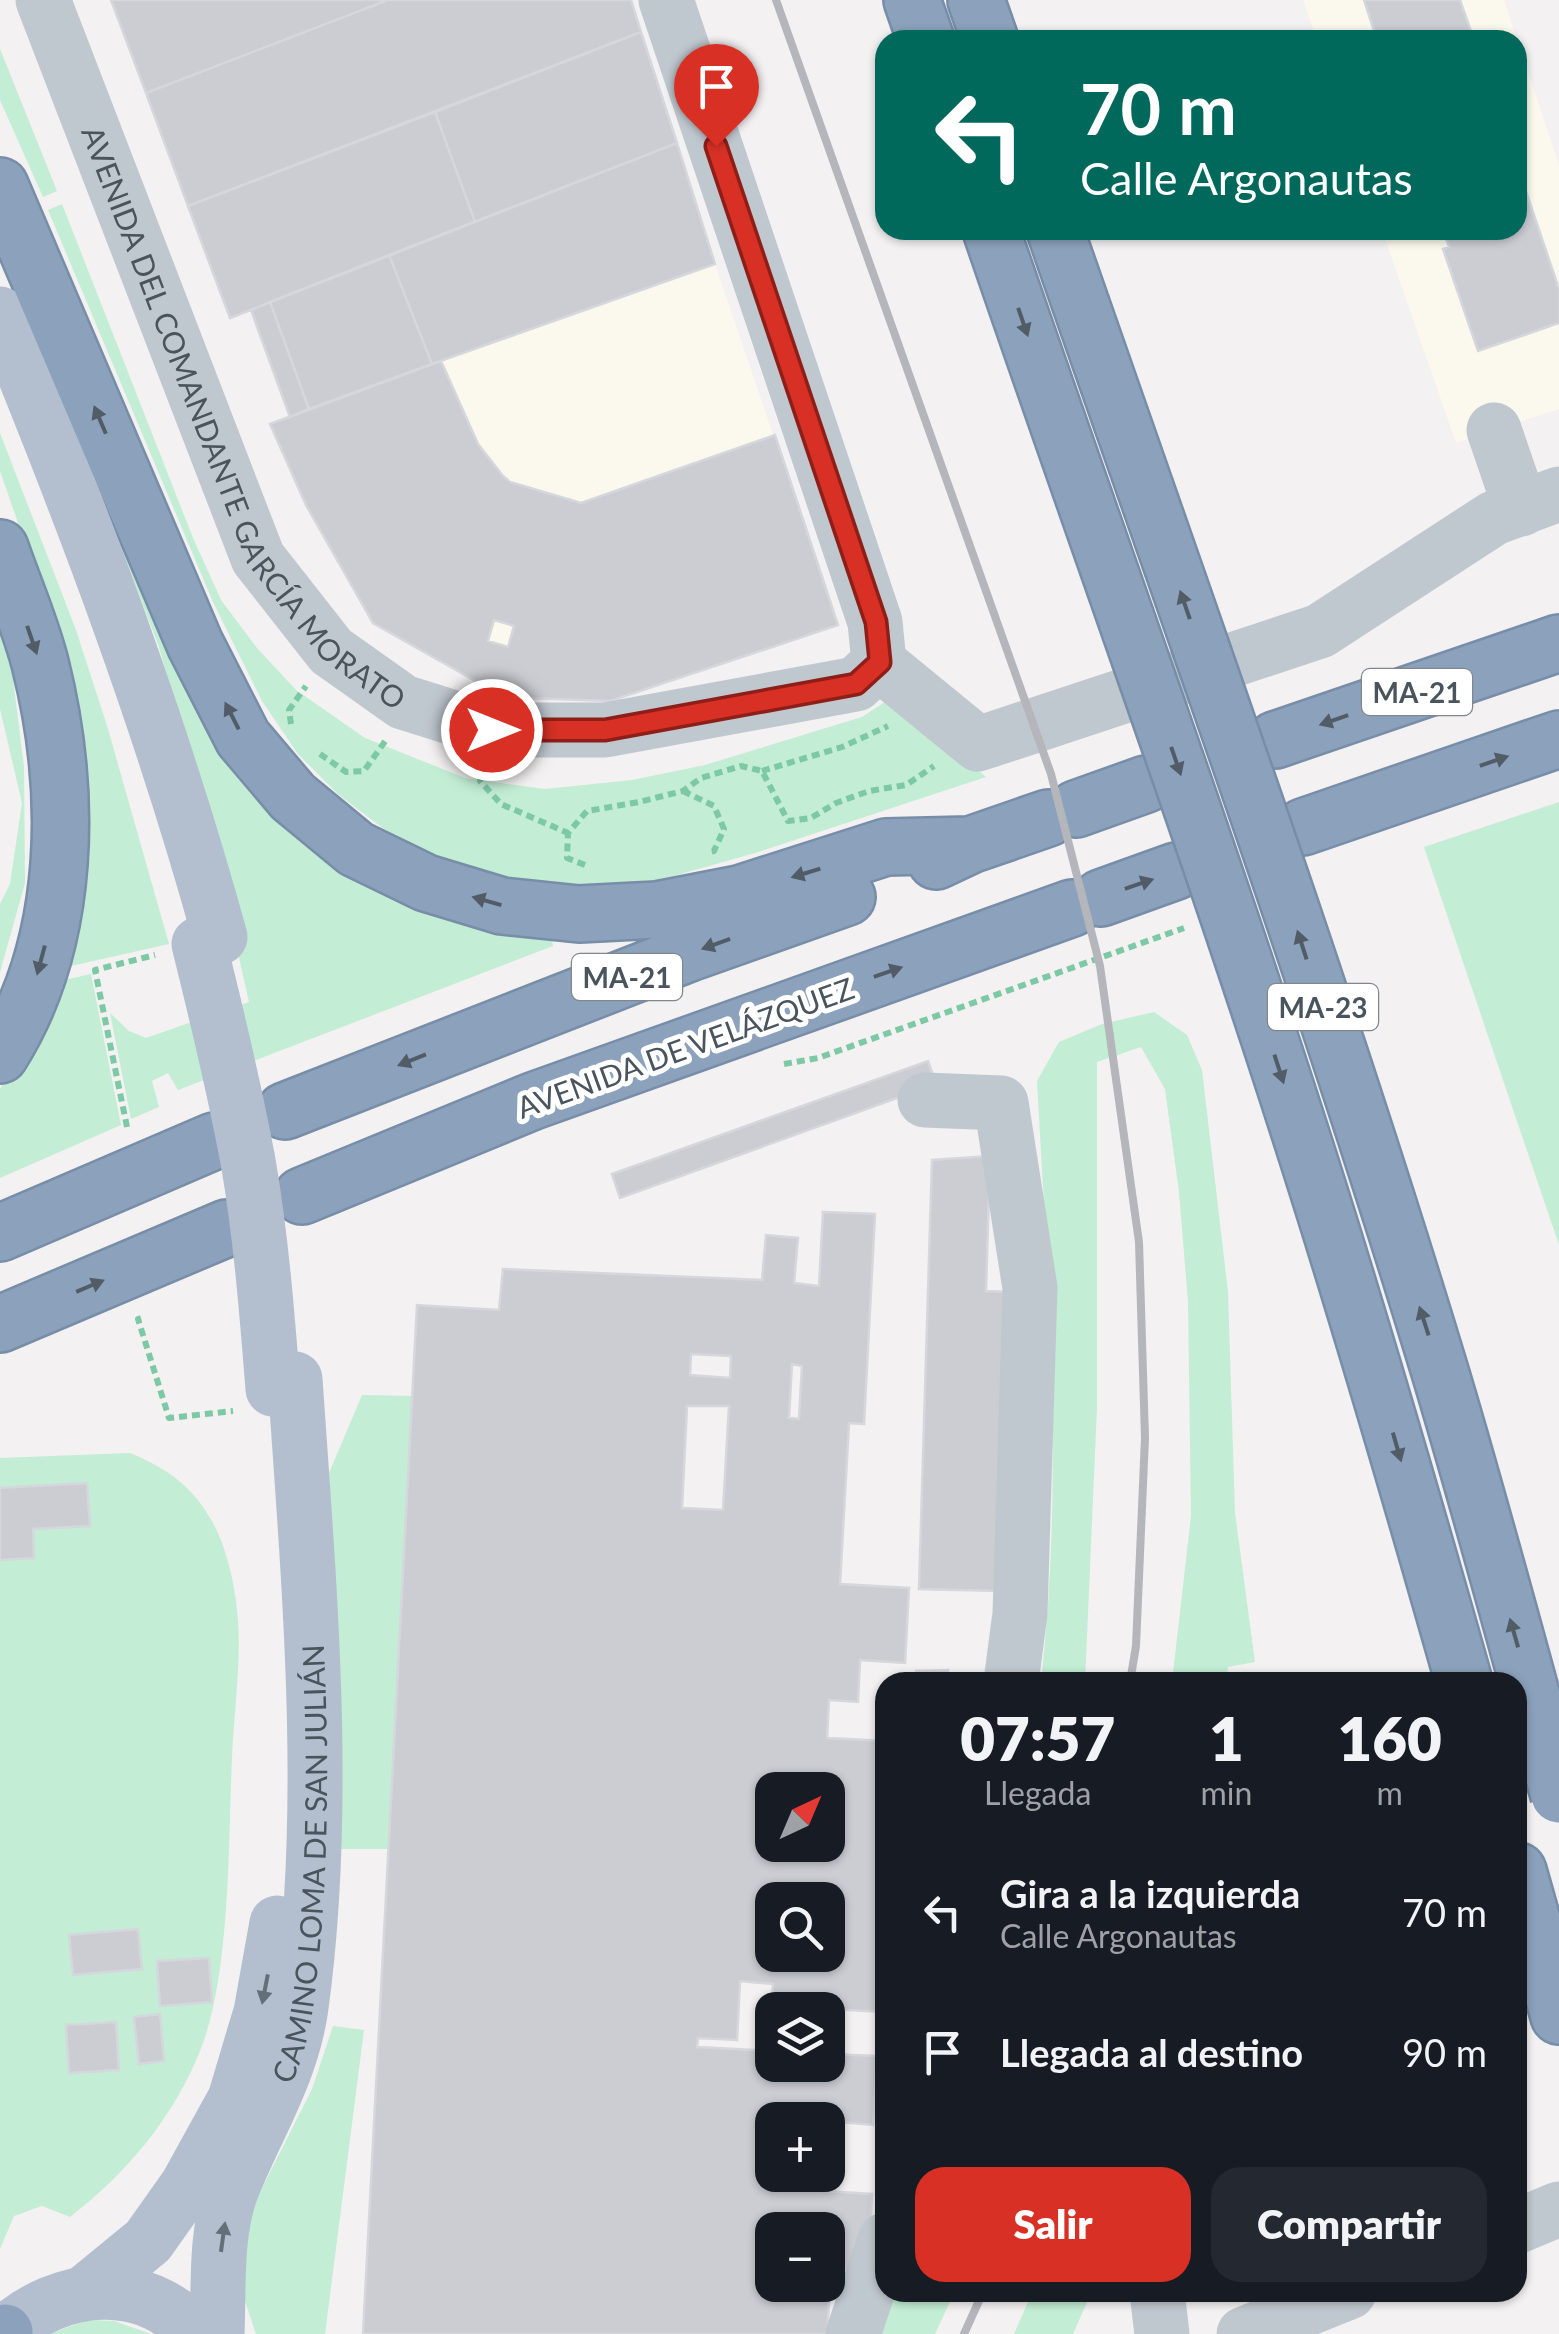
<!DOCTYPE html>
<html lang="es">
<meta charset="utf-8">
<style>
:root{--surface:#171b24;--page:#242831;--text:#f1f3f6;--muted:#9ea1a6;--accent:#d93025}
body{margin:0;font-family:Lato,sans-serif;background:var(--page);color:var(--text);height:100vh;display:flex;flex-direction:column;font-size:38px;white-space:nowrap}
*{box-sizing:border-box;margin:0}
p{font-size:32px;color:var(--muted)}
.icon{flex:none;width:55px;height:55px;fill:none;stroke:currentColor;stroke-width:2;stroke-linecap:round;stroke-linejoin:round}
.map{position:relative;flex:1;overflow:hidden}
.sheet{position:absolute;left:875px;top:1672px;width:652px;height:630px;display:flex;flex-direction:column;background:var(--surface);border-radius:30px;box-shadow:0 2px 8px #0004}
.sheet>*{flex:none}
.banner{position:absolute;left:875px;top:30px;width:652px;height:210px;border-radius:30px;box-shadow:0 2px 8px #0004;background:#00695c;color:#fff;overflow:hidden}
.needle{width:65px;rotate:44deg}
.fabs{position:absolute;left:755px;top:1772px;display:grid;gap:20px}
.fabs a{display:grid;place-items:center;width:90px;height:90px;border-radius:20px;background:var(--surface);box-shadow:0 2px 8px #0004;font-size:50px}
.pin{position:absolute;display:grid;place-items:center;width:85px;height:85px;color:#fff;margin:-102px -42px;border-radius:50% 50% 50% 0;rotate:-45deg;box-shadow:0 0 10px #0007}
.pin .icon{rotate:45deg}
.me{position:absolute;width:110px;margin:-55px;rotate:90deg;stroke-linejoin:round;filter:drop-shadow(0 0 8px #0008)}
.turn{display:flex;align-items:center;gap:35px;height:210px;padding:0 40px;font-size:45px}
.turn .icon{width:130px;height:130px;stroke-width:2.5}
.turn b{display:block;font-size:70px;line-height:85px}
.eta{display:flex;justify-content:space-evenly;align-items:center;height:170px;text-align:center}
.eta b{font-size:60px;font-weight:800;line-height:70px}
.primary-button{display:flex;gap:20px;margin-top:auto;padding:20px 40px}
.primary-button a{flex:1;height:115px;border-radius:30px;background:var(--accent);color:#fff;font-size:40px;font-weight:800;line-height:115px;text-align:center}
.primary-button a+a{background:var(--page);color:var(--text)}
ul{padding:0;list-style:none}
li{display:flex;align-items:center;gap:30px;height:140px;padding:0 40px}
li div{flex:1}
li b{display:block;font-size:38px}
li em{font-style:normal}
.map>svg:first-child{display:block}
.commercial{fill:#fbf8ed}
.green{fill:#c3edd4}
.building{fill:#cbcdd3;stroke:#d5d7dc;stroke-width:2.5;fill-rule:evenodd}
.lines{fill:none;stroke-linecap:round;stroke-linejoin:round}
.highway-casing{stroke:#778da8;stroke-width:60}
.path{stroke:#7dc9a6;stroke-width:6;stroke-dasharray:8 5;stroke-linecap:butt}
.minor{stroke:#c0c8cf;stroke-width:55}
.major{stroke:#b3bfce;stroke-width:55}
.highway{stroke:#8ca2bc;stroke-width:55}
.rail{stroke:#b4b6bb;stroke-width:8}
.highway-bridge-casing{stroke:#778da8;stroke-width:60;stroke-linecap:butt}
.major-bridge{stroke:#b3bfce;stroke-width:55}
.highway-bridge{stroke:#8ca2bc;stroke-width:55}
.oneway{fill:#515c66}
.oneway2{fill:#646f79}
.route-casing{stroke:#8d1f18;stroke-width:25}
.route{stroke:#d93025;stroke-width:18}
.labels{text-anchor:middle;dominant-baseline:central;stroke-width:10;stroke-linejoin:round;paint-order:stroke}
.shield{fill:#fff;stroke:#80878e;stroke-width:2.5}
.shield-label{font-size:28px;font-weight:bold;fill:#4a545d}
.street-label{font-size:30px;fill:#4a545d;stroke:#fff}
</style>
<div class="map">
<svg width="1559" height="2334" viewBox="0 0 1559 2334">
<rect width="100%" height="100%" fill="#f3f1f1"/>
<path class="commercial" d="M111,0H631L715,264L838,625L610,701L526,698L488,688L373,623L306,505L270,424L290,416L251,311L230,318Z
M1303,0H1504L1517,40H1317Z
M1518,42L1559,165V409L1456,443L1382,230H1518Z"/>
<path class="green" d="M0,49L57,191L43,197L0,100Z
M62,204L193,538L221,600L257,648L296,690L365,738L465,778L545,789L632,780L705,765L862,717L894,696L986,777L755,853L652,882L600,888L490,875L444,860L384,829L339,795L298,754L262,701L213,602L48,210Z
M5,256L235,757L551,936L553,946L178,1090L168,1073L152,1081L159,1107L131,1119L110,1013L129,1031L146,1038L249,1002L206,811L158,644Z
M0,433L76,630L108,729L169,944L62,968L58,638L0,471Z
M0,632L11,663L24,767L25,883L0,972V904L10,884L22,803L0,709Z
M1559,802V1245L1424,847Z
M91,974L121,1125L0,1178V1089L60,981Z
M1154,1012L1187,1035L1202,1070L1228,1292L1235,1513L1255,1662L1228,1667L1226,1682H1172L1191,1516L1188,1301L1179,1192L1165,1089L1141,1047L1097,1062V1407L1085,1682H1041C1064,1482 1048,1281 1037,1081L1059,1042L1102,1024Z
M362,1395L412,1396L389,1849H339L342,1769L329,1473Z
M130,1453C167,1468 195,1488 214,1525C228,1552 236,1590 238,1621C241,1665 234,1713 232,1757C228,1843 231,1973 200,2051C173,2118 127,2173 70,2217L42,2206L14,2216L0,2249V1458Z
M333,2026L364,2030L325,2334H256L244,2298L245,2244L254,2204L312,2089Z
M895,2293H954L935,2334H879Z
M1032,2293V2292L1091,2293L1073,2334H1014Z
M88,2320L114,2321L151,2334H49Z"/>
<path class="building" d="M111,0H388L146,93Z
M388,0H631L641,32L188,206L146,93Z
M1364,0H1460L1474,40H1377Z
M641,32L677,143L475,222L435,112Z
M435,112L475,222L230,318L188,206Z
M677,143L715,264L432,364L389,255Z
M1518,168L1559,289V323L1478,351L1443,249L1449,247L1443,230H1518Z
M389,255L432,364L309,409L270,302Z
M270,302L309,409L290,417L251,310Z
M441,361L478,444L503,476L510,482L581,503L775,435L838,625L610,701L526,698L488,688L373,623L306,505L270,424ZM494,620L514,626L508,647L488,641Z
M928,1061L936,1084L620,1198L612,1174Z
M990,1156L986,1291L1009,1292L999,1591L919,1589L932,1160Z
M823,1212L875,1214L864,1424L849,1423L840,1584L909,1588L905,1663L860,1660L858,1702L829,1700L827,1738L885,1741V2012L772,2006L773,1984L740,1981L737,2040L698,2038L697,2047L772,2051V2065H828V2054L877,2056L873,2125L828,2121V2126V2120H772V2175H825L824,2191L872,2194L870,2233L846,2269L837,2268L830,2286L827,2334H363L417,1305L499,1310L503,1269L762,1280L766,1235L798,1238L794,1283L819,1286ZM691,1354L731,1356L730,1378L690,1375ZM792,1364L802,1366L799,1419L789,1418ZM687,1406H729L723,1510L682,1508ZM772,1790H828V1845H772ZM772,1900H828V1955H772ZM772,2230H828V2285H772Z
M87,1483L90,1526L33,1529L34,1558L0,1560V1488Z
M948,1670V1682H917L916,1671Z
M138,1929L142,1969L73,1975L69,1935Z
M209,1958L212,2002L160,2006L157,1961Z
M160,2014L164,2061L139,2064L134,2017Z
M116,2022L119,2070L69,2073L66,2025Z"/>
<g class="lines">
<g class="highway-casing">
<path id="highway" d="M912,0L926,40
M976,0L990,40
M0,186L195,644L243,738L293,797L356,849L426,883L502,906L579,914L657,910L739,894L886,847L970,845
M0,548C13,586 30,624 40,663C72,790 72,941 0,1055
M1275,740L1559,643
M1076,809L1146,784
M1303,827L1559,739
M936,861L970,845L1048,818
M1101,898L1176,871
M285,1111L689,953L847,897
M302,1196L533,1101L1072,908
M0,1233L214,1141
M0,1324L227,1228
M1518,1871L1559,2016
M0,2333L5,2332"/>
</g>
<path class="path" d="M291,724L289,710L306,686
M320,754L346,772L364,771L386,740
M762,771L842,747L888,726
M481,775L480,781L501,804L568,833
M683,791L714,806L724,829L714,851L709,852
M585,865L567,858L568,833L587,811L639,802L683,791L701,778L741,766L762,771L788,821L811,818L836,803L869,791L906,785L934,766
M784,1064L818,1058L1184,928
M127,1127L95,970L155,955
M141,1318L138,1319L169,1418L233,1411"/>
<g class="minor">
<path id="s1" d="M43,0L258,558L331,651L403,702L492,730H605L856,684L879,663"/>
<path d="M666,0L875,622L879,663"/>
<path d="M1494,430L1521,509"/>
<path d="M879,663L978,744L1320,631L1494,518L1559,494"/>
<path d="M925,1100L1001,1103L1030,1288L1020,1614L1011,1682"/>
<path d="M1518,2226L1559,2209"/>
<path d="M1157,2292L1162,2334"/>
<path d="M853,2334L885,2240"/>
<path d="M1244,2334L1349,2292"/>
</g>
<g class="major">
<path d="M0,314C84,519 161,723 220,937"/>
<path d="M87,2291L148,2241L187,2186L235,2099L261,2012L277,1923"/>
<path d="M4,2334C59,2283 143,2274 196,2334"/>
<path id="s2" d="M217,2334C219,2288 215,2235 231,2191C255,2130 292,2074 301,2007C329,1804 309,1584 295,1379"/>
</g>
<use href="#highway" class="highway"/>
<path class="rail" d="M776,0L1051,774L1100,966L1139,1242L1145,1438L1136,1646L1130,1682
M964,2334L983,2292"/>
<g class="highway-bridge-casing">
<path id="highway-bridge" d="M991,230C1093,528 1201,824 1297,1123C1357,1309 1411,1495 1464,1682
M1055,230C1186,607 1322,983 1438,1365C1481,1507 1519,1652 1559,1795"/>
</g>
<path class="major-bridge" d="M199,944C217,1016 234,1087 248,1161C261,1236 267,1313 273,1389"/>
<use href="#highway-bridge" class="highway-bridge"/>
</g>
<defs><path id="oneway-solid" d="M-6-.8H1V-3.2L6.5 0L1 3.2V.8H-6Z" transform="scale(2.5)"/></defs>
<g class="oneway">
<use href="#oneway-solid" transform="translate(1023 322) rotate(71)"/>
<use href="#oneway-solid" transform="translate(100 420) rotate(-113)"/>
<use href="#oneway-solid" transform="translate(1185 605) rotate(-109)"/>
<use href="#oneway-solid" transform="translate(32 640) rotate(71)"/>
<use href="#oneway-solid" transform="translate(232 716) rotate(-117)"/>
<use href="#oneway-solid" transform="translate(1334 720) rotate(161)"/>
<use href="#oneway-solid" transform="translate(1176 761) rotate(71)"/>
<use href="#oneway-solid" transform="translate(1494 761) rotate(-19)"/>
<use href="#oneway-solid" transform="translate(806 873) rotate(163)"/>
<use href="#oneway-solid" transform="translate(1139 884) rotate(-19)"/>
<use href="#oneway-solid" transform="translate(487 901) rotate(-164)"/>
<use href="#oneway-solid" transform="translate(716 944) rotate(160)"/>
<use href="#oneway-solid" transform="translate(1302 945) rotate(-108)"/>
<use href="#oneway-solid" transform="translate(41 960) rotate(105)"/>
<use href="#oneway-solid" transform="translate(888 972) rotate(-19)"/>
<use href="#oneway-solid" transform="translate(412 1060) rotate(158)"/>
<use href="#oneway-solid" transform="translate(1279 1069) rotate(72)"/>
<use href="#oneway-solid" transform="translate(90 1286) rotate(-23)"/>
<use href="#oneway-solid" transform="translate(1424 1321) rotate(-108)"/>
<use href="#oneway-solid" transform="translate(1397 1447) rotate(74)"/>
<use href="#oneway-solid" transform="translate(1514 1633) rotate(-106)"/>
</g>
<g class="oneway2">
<use href="#oneway-solid" transform="translate(265 1989) rotate(101)"/>
<use href="#oneway-solid" transform="translate(223 2237) rotate(-82)"/>
</g>
<g class="lines">
<g class="route-casing">
<path id="route" d="M492,730H605L856,684L880,662L876,622L716,146"/>
</g>
<use href="#route" class="route"/>
</g>
<g class="labels">
<g class="shield">
<rect x="1362" y="669" width="110" height="46" rx="8"/>
<rect x="572" y="954" width="110" height="46" rx="8"/>
<rect x="1268" y="984" width="110" height="46" rx="8"/>
</g>
<g class="shield-label">
<text x="1417" y="692">MA-21</text>
<text x="627" y="977">MA-21</text>
<text x="1323" y="1007">MA-23</text>
</g>
<g class="street-label">
<text stroke="none"><textPath href="#s1" startOffset="470">AVENIDA DEL COMANDANTE GARCÍA MORATO</textPath></text>
<text transform="translate(685 1047) rotate(-20)">AVENIDA DE VELÁZQUEZ</text>
<text stroke="none"><textPath href="#s2" startOffset="485">CAMINO LOMA DE SAN JULIÁN</textPath></text>
</g>
</g>
</svg>
<div class="fabs">
<a><svg class="needle" viewBox="-14 -14 28 28"><path d="M0-13l5 13h-10z" fill="#e53935"/><path d="M0 13l5-13h-10z" fill="#9ea1a6"/></svg></a>
<a><svg class="icon" aria-label="search" viewBox="0 0 24 24"><circle cx="10" cy="10" r="6"/><path d="M15 15l6 6"/></svg></a>
<a><svg class="icon" aria-label="layers" viewBox="0 0 24 24"><path d="M12 4l9 5-9 5-9-5zM3 14l9 5 9-5"/></svg></a>
<a>+</a>
<a>−</a>
</div>
<div class="pin" style="left:716px;top:146px;background:#d93025"><svg class="icon" aria-label="arrive" viewBox="0 0 24 24"><path d="M6 21V4h12l-3 4 3 4H6"/></svg></div>
<svg class="me" style="left:492px;top:730px" viewBox="-20 -20 40 40"><circle r="17" fill="#d93025" stroke="#fff" stroke-width="3"/><path d="M0-11L8 9 0 5-8 9z" fill="#fff"/></svg>
<div class="banner">
<div class="turn"><svg class="icon" aria-label="left" viewBox="0 0 24 24"><path d="M17 20v-9H6M10 6l-5 5 5 5"/></svg><div><b>70 m</b>Calle Argonautas</div></div>
</div>
<section class="sheet">
<div class="eta">
<div><b>07:57</b><p>Llegada</p></div>
<div><b>1</b><p>min</p></div>
<div><b>160</b><p>m</p></div>
</div>
<ul>
<li><svg class="icon" aria-label="left" viewBox="0 0 24 24"><path d="M17 20v-9H6M10 6l-5 5 5 5"/></svg><div><b>Gira a la izquierda</b><p>Calle Argonautas</p></div><em>70 m</em></li>
<li><svg class="icon" aria-label="arrive" viewBox="0 0 24 24"><path d="M6 21V4h12l-3 4 3 4H6"/></svg><div><b>Llegada al destino</b></div><em>90 m</em></li>
</ul>
<div class="primary-button"><a>Salir</a><a>Compartir</a></div>
</section>
</div>
